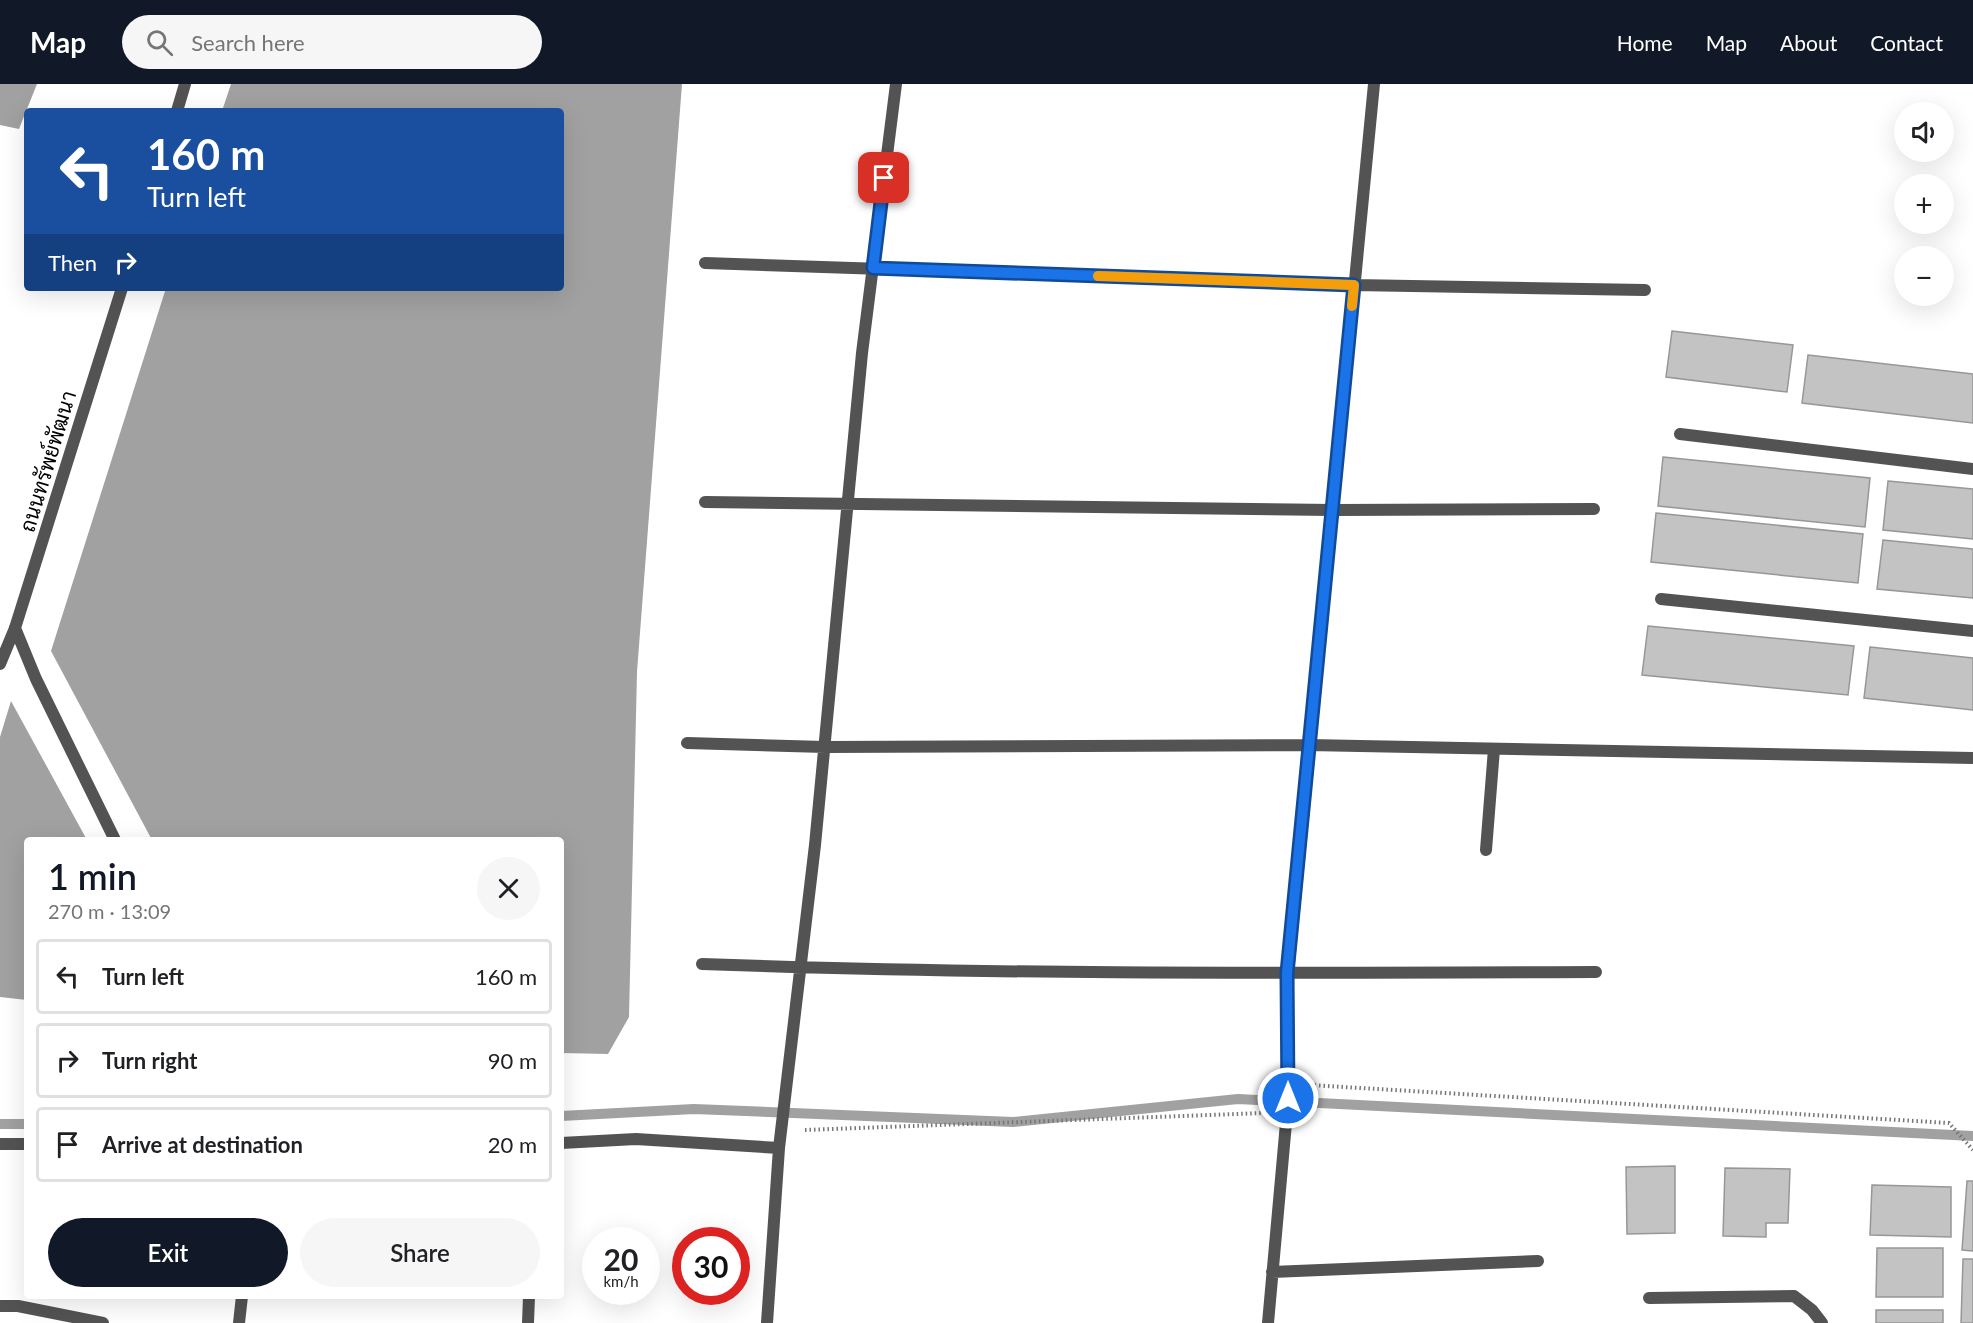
<!DOCTYPE html>
<meta charset="utf-8">
<style>
:root{--surface:#fff;--page:#f6f6f6;--text:#202124;--muted:#757577;--line:#e0e0e0;--accent:#111827}
body{margin:0;font-family:Lato,Sarabun,sans-serif;background:var(--page);color:var(--text);height:100vh;display:flex;flex-direction:column;font-size:22px;white-space:nowrap}
*{box-sizing:border-box;margin:0}
p{font-size:20px;color:var(--muted)}
.icon{flex:none;width:33px;height:33px;fill:none;stroke:currentColor;stroke-width:2;stroke-linecap:round;stroke-linejoin:round}
.map{position:relative;flex:1;overflow:hidden}
.side{position:absolute;left:24px;top:753px;width:540px;height:462px;display:flex;flex-direction:column;background:var(--surface);border-radius:6px;box-shadow:0 6px 24px #0002}
.side>*{flex:none}
.hud{position:absolute;left:24px;top:24px;width:540px;height:183px;border-radius:6px;box-shadow:0 6px 24px #0002;background:#1a4fa0;color:#fff;overflow:hidden}
.tools{position:absolute;left:1894px;top:18px;display:grid;gap:12px}
.tools a{display:grid;place-items:center;width:60px;height:60px;border-radius:50%;background:var(--surface);box-shadow:0 6px 24px #0002;font-size:30px}
.speed{position:absolute;left:582px;top:1143px;display:flex;gap:12px;font-size:30px;font-weight:700;text-align:center}
.speed>*{display:grid;place-content:center;width:78px;height:78px;border-radius:50%;background:var(--surface);box-shadow:0 6px 24px #0002;line-height:1}
.speed small{font-size:15px;font-weight:400}
.speed .limit{border:9px solid #d22;background:#fff;color:#111}
.pin{position:absolute;display:grid;place-items:center;width:51px;height:51px;color:#fff;margin:-26px;border-radius:12px;box-shadow:0 3px 9px #0006}
.me{position:absolute;width:66px;margin:-33px;rotate:0deg;stroke-linejoin:round;filter:drop-shadow(0 0 4px #0008)}
.turn{display:flex;align-items:center;gap:21px;height:126px;padding:0 24px;font-size:27px}
.turn .icon{width:78px;height:78px;stroke-width:2.5}
.turn b{display:block;font-size:42px;line-height:51px}
.then{display:flex;align-items:center;height:57px;padding:0 24px;background:#0003;gap:12px;font-size:22px}
.round{display:grid;place-items:center;flex:none;width:63px;height:63px;border-radius:32px;background:var(--page)}
.summary{display:flex;align-items:center;justify-content:space-between;height:102px;padding:0 24px}
h1{font-size:36px;font-weight:600;line-height:45px;color:var(--accent)}
.cta{display:flex;gap:12px;margin-top:auto;padding:12px 24px}
.cta a{flex:1;height:69px;border-radius:36px;background:var(--accent);color:#fff;font-size:24px;font-weight:600;line-height:69px;text-align:center}
.cta a+a{background:var(--page);color:var(--text)}
ul{padding:0;list-style:none}
li{display:flex;align-items:center;gap:18px;height:75px;margin:0 12px 9px;padding:0 12px;border:3px solid var(--line);border-radius:6px}
li div{flex:1}
li b{display:block;font-size:22px}
li em{font-style:normal}
header{display:flex;align-items:center;gap:36px;box-sizing:border-box;height:84px;padding:0 30px;background:var(--accent);color:#fff}
header strong{font-size:28px}
nav{display:flex;gap:33px;margin-inline-start:auto;font-size:21px}
.search{width:420px;height:54px;background:var(--page);display:flex;align-items:center;gap:15px;box-sizing:border-box;padding:0 21px;border-radius:33px;color:var(--muted);font-size:22px}
.map>svg:first-child{display:block}
.water{fill:#a1a1a1}
.lines{fill:none;stroke-linecap:round;stroke-linejoin:round}
.stream{stroke:#a1a1a1;stroke-width:10}
.building{fill:#c3c3c3;stroke:#979797;stroke-width:1.5}
.path{stroke:#757575;stroke-width:4;stroke-dasharray:1.5 3;stroke-linecap:butt}
.service{stroke:#535353;stroke-width:12}
.minor{stroke:#535353;stroke-width:12}
.tertiary{stroke:#535353;stroke-width:12}
.route-casing{stroke:#114b97;stroke-width:15}
.route{stroke:#1a73e8;stroke-width:10}
.slow{stroke:#f59e0b;stroke-width:10}
.labels{text-anchor:middle;dominant-baseline:central;stroke-width:4.5;stroke-linejoin:round;paint-order:stroke}
.street-label{font-size:21px;fill:#000;stroke:#fff}
</style>
<header>
<strong>Map</strong>
<div class="search"><svg class="icon" aria-label="search" viewBox="0 0 24 24"><circle cx="10" cy="10" r="6"/><path d="M15 15l6 6"/></svg>Search here</div>
<nav><a>Home</a><a>Map</a><a>About</a><a>Contact</a></nav>
</header>
<div class="map">
<svg width="1973" height="1239" viewBox="0 0 1973 1239">
<rect width="100%" height="100%" fill="#fff"/>
<path class="water" d="M0,0H37L19,45L0,41Z
M231,0H682L637,588L629,933L608,970L561,969V756H152L51,567L166,204H561V27H222Z
M11,617L87,756H27V916L0,913V653Z"/>
<g class="lines">
<path class="stream" d="M561,1032L694,1025L1013,1038L1238,1015L1973,1052
M0,1040H27"/>
</g>
<path class="building" d="M1672,247L1793,261L1787,308L1666,293Z
M1808,271L1973,290V339L1802,319Z
M1663,373L1870,394L1865,443L1658,422Z
M1888,397L1973,405V455L1883,446Z
M1656,429L1863,450L1858,499L1651,478Z
M1883,456L1973,465V514L1877,505Z
M1648,542L1854,562L1848,611L1642,591Z
M1870,563L1973,574V626L1864,614Z
M1675,1082V1149L1627,1150L1626,1083Z
M1725,1084L1790,1085L1788,1139H1766V1153L1723,1152Z
M1967,1097H1973V1167L1962,1166Z
M1872,1101L1951,1103V1153L1870,1151Z
M1877,1164H1943V1213H1876Z
M1963,1175H1973V1239H1961Z
M1876,1226H1943V1239H1876Z"/>
<g class="lines">
<path class="path" d="M1310,1001L1949,1039L1973,1066
M805,1046L1263,1029"/>
<path class="service" d="M1486,766L1494,665
M0,1222H18L103,1239"/>
<path class="minor" d="M705,179L1354,201L1645,206
M1680,350L1973,385
M705,418L1333,426L1594,425
M1661,515L1973,547
M0,580L15,544
M687,659L825,663L1309,661L1973,674
M702,880C1000,891 1298,889 1596,888
M561,1059L636,1055L779,1064
M0,1060H27
M1272,1188L1538,1177
M1649,1214L1794,1212L1812,1226L1822,1239
M528,1239L529,1212
M767,1239L779,1064L815,761L862,269L896,0
M1268,1239L1287,1028L1288,889L1374,0"/>
<path class="tertiary" d="M177,27L185,0
M115,756L36,595L15,544L122,204
M239,1239L242,1212"/>
</g>
<g class="lines">
<g class="route-casing">
<path id="route" d="M884,94L873,184L1354,201L1287,889L1288,1014"/>
</g>
<use href="#route" class="route"/>
<path class="slow" d="M1098,192L1354,201L1352,222"/>
</g>
<g class="labels">
<g class="street-label">
<text transform="translate(47 377) rotate(-73)">ถนนทรัพย์พัฒนา</text>
</g>
</g>
</svg>
<div class="tools">
<a><svg class="icon" aria-label="sound" viewBox="0 0 24 24"><path d="M4 9h4l5-4v14l-5-4H4zM17 9q2 3 0 6"/></svg></a>
<a>+</a>
<a>−</a>
</div>
<div class="speed"><div>20<small>km/h</small></div><div class="limit">30</div></div>
<div class="pin" style="left:884px;top:94px;background:#d93025"><svg class="icon" aria-label="arrive" viewBox="0 0 24 24"><path d="M6 21V4h12l-3 4 3 4H6"/></svg></div>
<svg class="me" style="left:1288px;top:1014px" viewBox="-20 -20 40 40"><circle r="17" fill="#1a73e8" stroke="#fff" stroke-width="3"/><path d="M0-11L8 9 0 5-8 9z" fill="#fff"/></svg>
<div class="hud">
<div class="turn"><svg class="icon" aria-label="left" viewBox="0 0 24 24"><path d="M17 20v-9H6M10 6l-5 5 5 5"/></svg><div><b>160 m</b>Turn left</div></div>
<div class="then">Then<svg class="icon" aria-label="right" viewBox="0 0 24 24"><path d="M7 20v-9h11M14 6l5 5-5 5"/></svg></div>
</div>
<section class="side">
<div class="summary"><div><h1>1 min</h1><p>270 m · 13:09</p></div><a class="round"><svg class="icon" aria-label="close" viewBox="0 0 24 24"><path d="M6 6l12 12M18 6L6 18"/></svg></a></div>
<ul>
<li><svg class="icon" aria-label="left" viewBox="0 0 24 24"><path d="M17 20v-9H6M10 6l-5 5 5 5"/></svg><div><b>Turn left</b></div><em>160 m</em></li>
<li><svg class="icon" aria-label="right" viewBox="0 0 24 24"><path d="M7 20v-9h11M14 6l5 5-5 5"/></svg><div><b>Turn right</b></div><em>90 m</em></li>
<li><svg class="icon" aria-label="arrive" viewBox="0 0 24 24"><path d="M6 21V4h12l-3 4 3 4H6"/></svg><div><b>Arrive at destination</b></div><em>20 m</em></li>
</ul>
<div class="cta"><a>Exit</a><a>Share</a></div>
</section>
</div>
